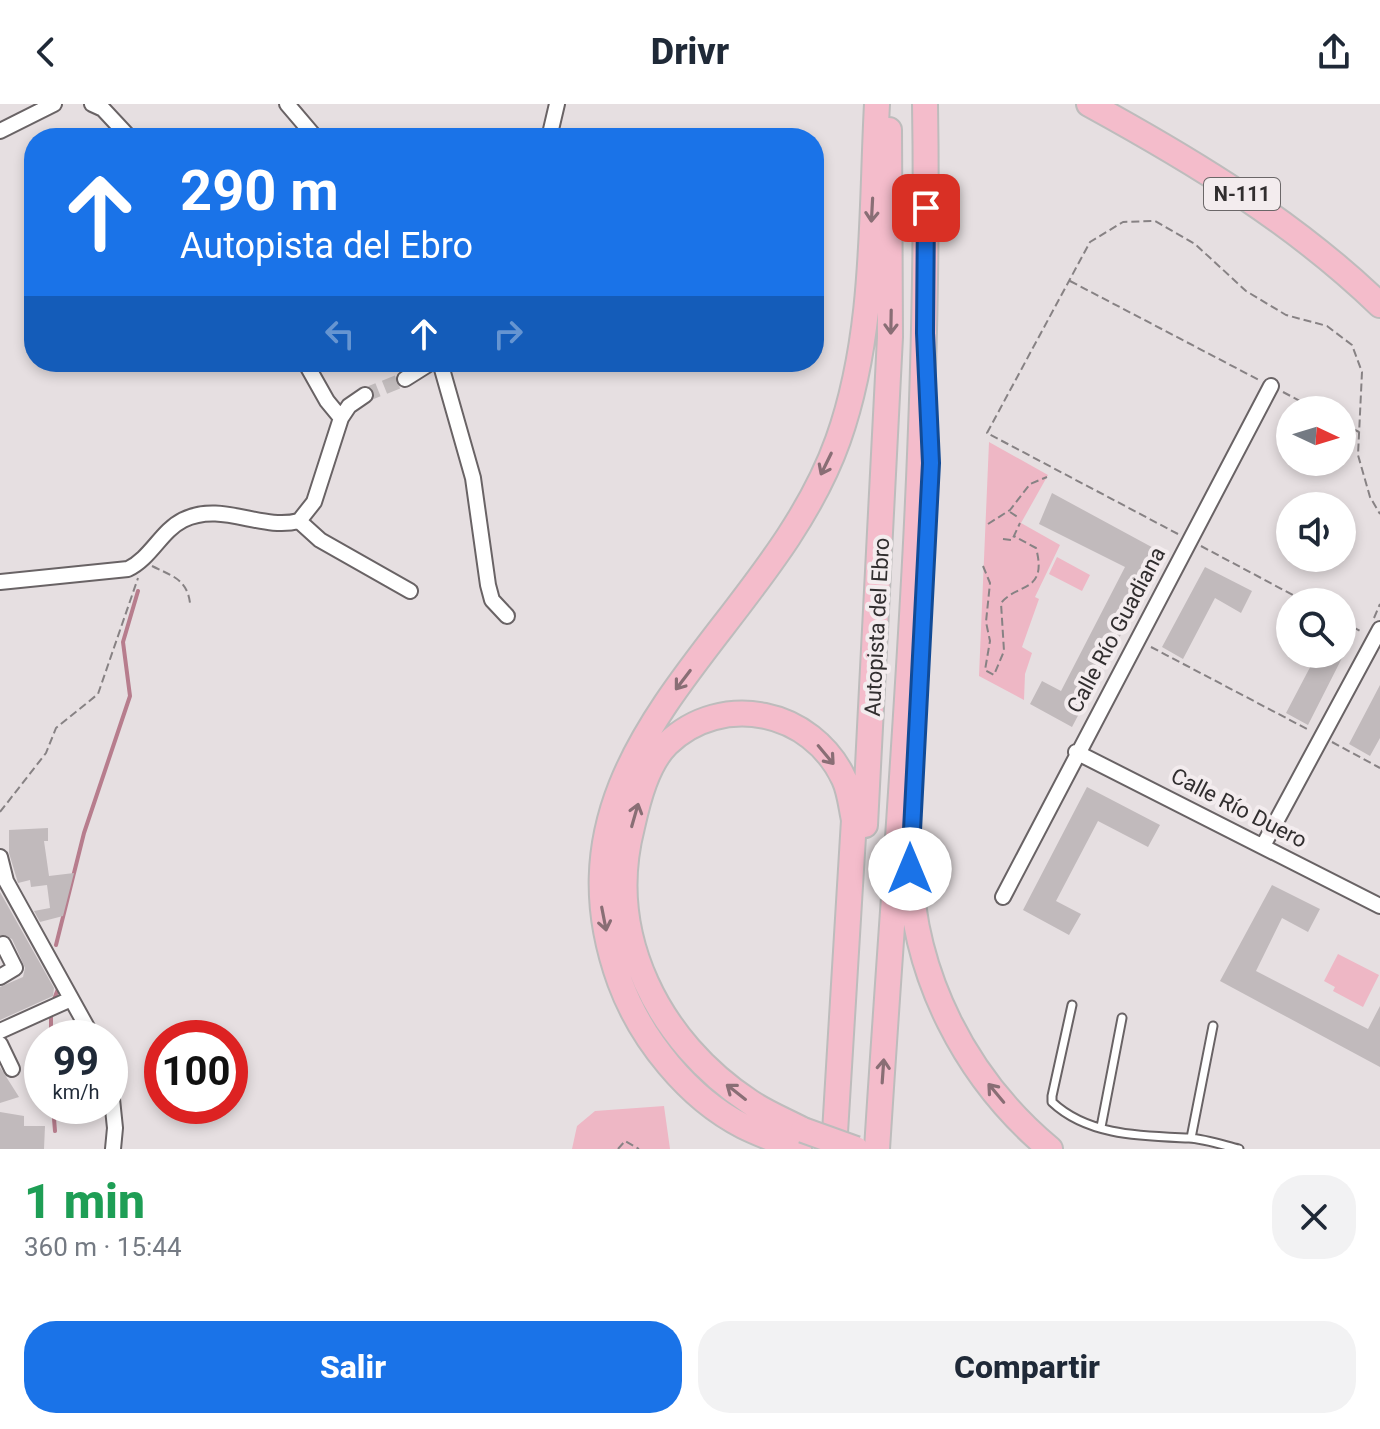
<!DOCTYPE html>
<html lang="es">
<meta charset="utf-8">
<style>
:root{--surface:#fff;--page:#f2f2f3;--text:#1f2937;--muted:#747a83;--accent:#1a73e8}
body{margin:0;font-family:Roboto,sans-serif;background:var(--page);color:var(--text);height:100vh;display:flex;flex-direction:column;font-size:30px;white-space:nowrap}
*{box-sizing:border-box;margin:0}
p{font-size:26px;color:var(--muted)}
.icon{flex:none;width:44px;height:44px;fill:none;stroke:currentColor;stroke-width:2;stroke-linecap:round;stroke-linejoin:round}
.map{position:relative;height:1045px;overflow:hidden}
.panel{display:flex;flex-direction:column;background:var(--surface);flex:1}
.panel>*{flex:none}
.banner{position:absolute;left:24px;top:24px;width:800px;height:244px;border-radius:32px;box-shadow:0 4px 12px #0003;background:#1a73e8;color:#fff;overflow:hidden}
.needle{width:52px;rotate:94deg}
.fabs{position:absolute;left:1276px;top:292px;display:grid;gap:16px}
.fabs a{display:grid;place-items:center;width:80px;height:80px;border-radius:50%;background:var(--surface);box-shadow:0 4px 12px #0003;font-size:40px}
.speed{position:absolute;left:24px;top:916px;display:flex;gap:16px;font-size:40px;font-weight:700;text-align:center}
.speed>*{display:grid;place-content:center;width:104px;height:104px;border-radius:50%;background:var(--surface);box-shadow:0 4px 12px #0003;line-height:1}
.speed small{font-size:20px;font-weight:400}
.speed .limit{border:12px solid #d22;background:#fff;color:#111}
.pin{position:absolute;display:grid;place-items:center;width:68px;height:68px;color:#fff;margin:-34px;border-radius:16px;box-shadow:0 4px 12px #0006}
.me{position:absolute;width:88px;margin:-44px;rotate:0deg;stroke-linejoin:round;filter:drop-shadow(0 0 6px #0008)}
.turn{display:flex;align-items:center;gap:28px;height:168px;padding:0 24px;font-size:36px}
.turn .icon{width:104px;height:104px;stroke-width:2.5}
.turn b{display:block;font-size:56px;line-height:68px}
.lanes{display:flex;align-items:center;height:76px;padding:0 24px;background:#0003;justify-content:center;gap:40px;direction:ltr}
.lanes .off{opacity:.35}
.round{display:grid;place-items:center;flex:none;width:84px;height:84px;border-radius:32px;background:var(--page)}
.summary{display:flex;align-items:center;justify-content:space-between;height:136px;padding:0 24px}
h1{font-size:48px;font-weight:800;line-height:60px;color:#1e9e55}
.primary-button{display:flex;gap:16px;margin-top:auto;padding:16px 24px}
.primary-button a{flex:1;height:92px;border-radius:32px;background:var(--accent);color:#fff;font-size:32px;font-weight:800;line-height:92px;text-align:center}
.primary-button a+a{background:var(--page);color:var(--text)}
header{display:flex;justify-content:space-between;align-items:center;height:104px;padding:0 24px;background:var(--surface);font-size:36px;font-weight:800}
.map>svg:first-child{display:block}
.green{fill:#eeb7c5}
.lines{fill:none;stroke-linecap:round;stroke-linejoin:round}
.stream{stroke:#b77d8d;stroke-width:4}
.building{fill:#c1babc}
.street-tunnel{stroke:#c2bcbd;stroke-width:14;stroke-dasharray:14 7;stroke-linecap:butt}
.lane-casing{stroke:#696365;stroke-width:11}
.street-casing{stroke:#696365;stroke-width:18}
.highway-casing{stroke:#bdbcbc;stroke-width:28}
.path{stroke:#878284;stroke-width:2;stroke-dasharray:8 4;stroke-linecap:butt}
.lane{stroke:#fff;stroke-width:7}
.street{stroke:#fff;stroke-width:14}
.highway{stroke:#f4bccb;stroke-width:24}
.highway-bridge-casing{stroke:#bdbcbc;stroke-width:28;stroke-linecap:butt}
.highway-bridge{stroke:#f4bccb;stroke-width:24}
.oneway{stroke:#896e75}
.route-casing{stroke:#114b97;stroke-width:20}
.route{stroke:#1a73e8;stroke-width:14}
.labels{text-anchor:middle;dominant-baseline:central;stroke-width:8;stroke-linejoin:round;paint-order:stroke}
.shield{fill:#f3ecee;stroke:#6b6768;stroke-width:2}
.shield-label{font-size:20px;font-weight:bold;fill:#312e2f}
.street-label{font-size:22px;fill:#312e2f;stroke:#f3ecee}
</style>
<header><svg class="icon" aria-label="back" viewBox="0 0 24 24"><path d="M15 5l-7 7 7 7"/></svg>Drivr<svg class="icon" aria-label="share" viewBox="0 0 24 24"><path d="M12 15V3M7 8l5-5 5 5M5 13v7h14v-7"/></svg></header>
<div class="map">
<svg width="1380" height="1045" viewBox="0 0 1380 1045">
<rect width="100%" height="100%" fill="#e6dfe1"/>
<path class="green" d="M989,338L1048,371L1021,419L1060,441L1035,493L1039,495L1022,543L1032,549L1025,570L1024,596L979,572Z
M1057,453L1090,471L1082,487L1049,470Z
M1338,850L1379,871L1363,903L1333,887L1335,883L1324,877Z
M664,1002L670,1045H572L577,1022L595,1007Z"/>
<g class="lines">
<path class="stream" d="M56,841L84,729L130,592L123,538L138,487
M53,898L58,885
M51,912V934
M53,1002L55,1027"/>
</g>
<path class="building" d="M1052,389L1159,447L1134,506L1072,623L1030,600L1042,577L1061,587L1125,463L1039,420Z
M1205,463L1252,487L1241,509L1215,494L1183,555L1162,543Z
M1317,550H1344L1308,621L1286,609Z
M1380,581V634L1370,652L1349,640Z
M1087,683L1160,721L1148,743L1098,717L1056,797L1081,810L1069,831L1023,806Z
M48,724V737H44L49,772L74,769L63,812L40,818L34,807L50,804L47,781L31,783L30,776L18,779L9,749V726Z
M1272,781L1320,805L1308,828L1282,814L1256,867L1368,925L1380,902V963L1220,877Z
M0,788L54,884L53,892L0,916V883L23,873L25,864L12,835L0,831Z
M0,963L19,993L0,999Z
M0,1008L24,1012V1022H45L44,1045H0Z"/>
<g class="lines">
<path class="street-tunnel" d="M365,291L405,275"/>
<g class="lane-casing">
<path id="lane" d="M1072,901L1052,992V998C1088,1032 1142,1032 1189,1034C1205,1035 1223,1041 1239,1045
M1101,1023L1122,914
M1191,1034L1213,922"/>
</g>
<g class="street-casing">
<path id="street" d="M92,0L103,5L130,34
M287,0L316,34
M0,27L54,0
M549,34L557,0
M305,258L327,297L341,314
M440,258L473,374L488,481L492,496L507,512
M405,275L432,258
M299,417L320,436L410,487
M0,478L128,465C151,454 161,427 183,416C222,397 261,427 299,417L314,398L341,314L349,302L365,291
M1076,648L1380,802
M1264,740L1380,525
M0,753L6,777L93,934
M1003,793L1271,282
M0,873L15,864L3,840
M0,927L71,895
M0,940L12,965
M110,976L115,1024L113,1045"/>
</g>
<g class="highway-casing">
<path id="highway" d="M1089,0C1193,57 1294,118 1380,201
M865,721L890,233L889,26
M910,762C913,872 966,975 1050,1045
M803,1026C786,1017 766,1009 750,998C659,938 604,832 632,723C638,696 647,660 667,640C722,587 812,606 844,675C850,688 851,702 854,716L834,1045
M799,1045C781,1038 761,1031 743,1022C688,994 641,935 620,878C535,643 769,530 838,336C876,229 871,111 877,0
M877,1045C899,697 931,349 925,0"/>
</g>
<path class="path" d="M1070,177L1259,276
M1283,288L1317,306
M1342,319L1359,328
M1010,408L1019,414
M988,420L1010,406L1030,380L1047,373
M1178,430L987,329L1090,138L1123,118L1155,117L1195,140L1246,187L1286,211L1327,222L1352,241L1362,268L1358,351L1370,393L1380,410
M1003,435L1012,436L1020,419
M1201,442L1306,498
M152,462C172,472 187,475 190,499
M983,462L990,479L986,518L990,537L985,566L994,571L1004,547L1001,499C1017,479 1048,489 1036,444L1014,432
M1374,514L1380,500
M1342,517L1362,528
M1151,543L1309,626
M1332,638L1380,664
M0,708L46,649L56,624L98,590L138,474
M618,1045L625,1037L639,1045"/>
<use href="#lane" class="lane"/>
<use href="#street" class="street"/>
<use href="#highway" class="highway"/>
<g class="highway-bridge-casing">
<path id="highway-bridge" d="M803,1026L856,1045"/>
</g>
<use href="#highway-bridge" class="highway-bridge"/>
</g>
<defs><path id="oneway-shaft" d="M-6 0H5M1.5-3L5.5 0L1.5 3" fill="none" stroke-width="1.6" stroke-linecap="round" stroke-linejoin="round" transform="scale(2)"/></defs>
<g class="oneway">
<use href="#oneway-shaft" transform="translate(872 106) rotate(93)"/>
<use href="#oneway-shaft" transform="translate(891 218) rotate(91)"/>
<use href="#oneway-shaft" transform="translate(826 360) rotate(116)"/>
<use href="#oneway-shaft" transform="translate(683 576) rotate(127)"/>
<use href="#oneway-shaft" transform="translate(826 651) rotate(50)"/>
<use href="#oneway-shaft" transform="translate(635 711) rotate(-74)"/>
<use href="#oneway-shaft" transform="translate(604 815) rotate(79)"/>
<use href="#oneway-shaft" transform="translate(883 967) rotate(-86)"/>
<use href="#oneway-shaft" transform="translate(736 988) rotate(-142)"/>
<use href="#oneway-shaft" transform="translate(996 989) rotate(-130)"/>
</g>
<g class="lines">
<g class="route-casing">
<path id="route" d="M910,765L931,359L925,229L926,104"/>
</g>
<use href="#route" class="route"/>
</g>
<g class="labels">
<rect class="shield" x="1204" y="74" width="76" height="32" rx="6"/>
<g class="shield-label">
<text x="1242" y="90">N-111</text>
</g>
<g class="street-label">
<text transform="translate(877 523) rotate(-87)">Autopista del Ebro</text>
<text transform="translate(1116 526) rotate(-62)">Calle Río Guadiana</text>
<text transform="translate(1239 704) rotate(27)">Calle Río Duero</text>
</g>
</g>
</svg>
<div class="fabs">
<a><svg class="needle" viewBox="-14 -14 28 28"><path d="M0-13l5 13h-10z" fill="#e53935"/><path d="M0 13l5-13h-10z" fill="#747a83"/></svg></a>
<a><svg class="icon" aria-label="sound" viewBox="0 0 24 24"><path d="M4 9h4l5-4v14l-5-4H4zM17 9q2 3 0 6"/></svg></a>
<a><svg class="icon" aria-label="search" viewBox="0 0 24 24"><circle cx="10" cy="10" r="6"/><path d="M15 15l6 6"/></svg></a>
</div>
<div class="speed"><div>99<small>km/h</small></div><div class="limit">100</div></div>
<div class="pin" style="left:926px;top:104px;background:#d93025"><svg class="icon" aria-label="arrive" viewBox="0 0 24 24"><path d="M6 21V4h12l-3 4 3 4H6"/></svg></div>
<svg class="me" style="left:910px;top:765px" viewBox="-20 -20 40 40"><circle r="19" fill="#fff"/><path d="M0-13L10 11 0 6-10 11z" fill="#1a73e8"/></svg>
<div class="banner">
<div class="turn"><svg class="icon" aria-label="ahead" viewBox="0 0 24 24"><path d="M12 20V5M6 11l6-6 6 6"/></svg><div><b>290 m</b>Autopista del Ebro</div></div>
<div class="lanes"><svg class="icon off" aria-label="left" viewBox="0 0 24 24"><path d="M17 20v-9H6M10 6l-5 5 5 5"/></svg><svg class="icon" aria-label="ahead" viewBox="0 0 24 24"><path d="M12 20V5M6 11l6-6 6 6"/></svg><svg class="icon off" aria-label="right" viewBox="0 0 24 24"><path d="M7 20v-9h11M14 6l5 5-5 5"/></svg></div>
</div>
</div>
<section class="panel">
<div class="summary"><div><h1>1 min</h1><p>360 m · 15:44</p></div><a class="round"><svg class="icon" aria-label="close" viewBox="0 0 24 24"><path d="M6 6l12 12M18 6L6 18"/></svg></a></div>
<div class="primary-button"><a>Salir</a><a>Compartir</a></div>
</section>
